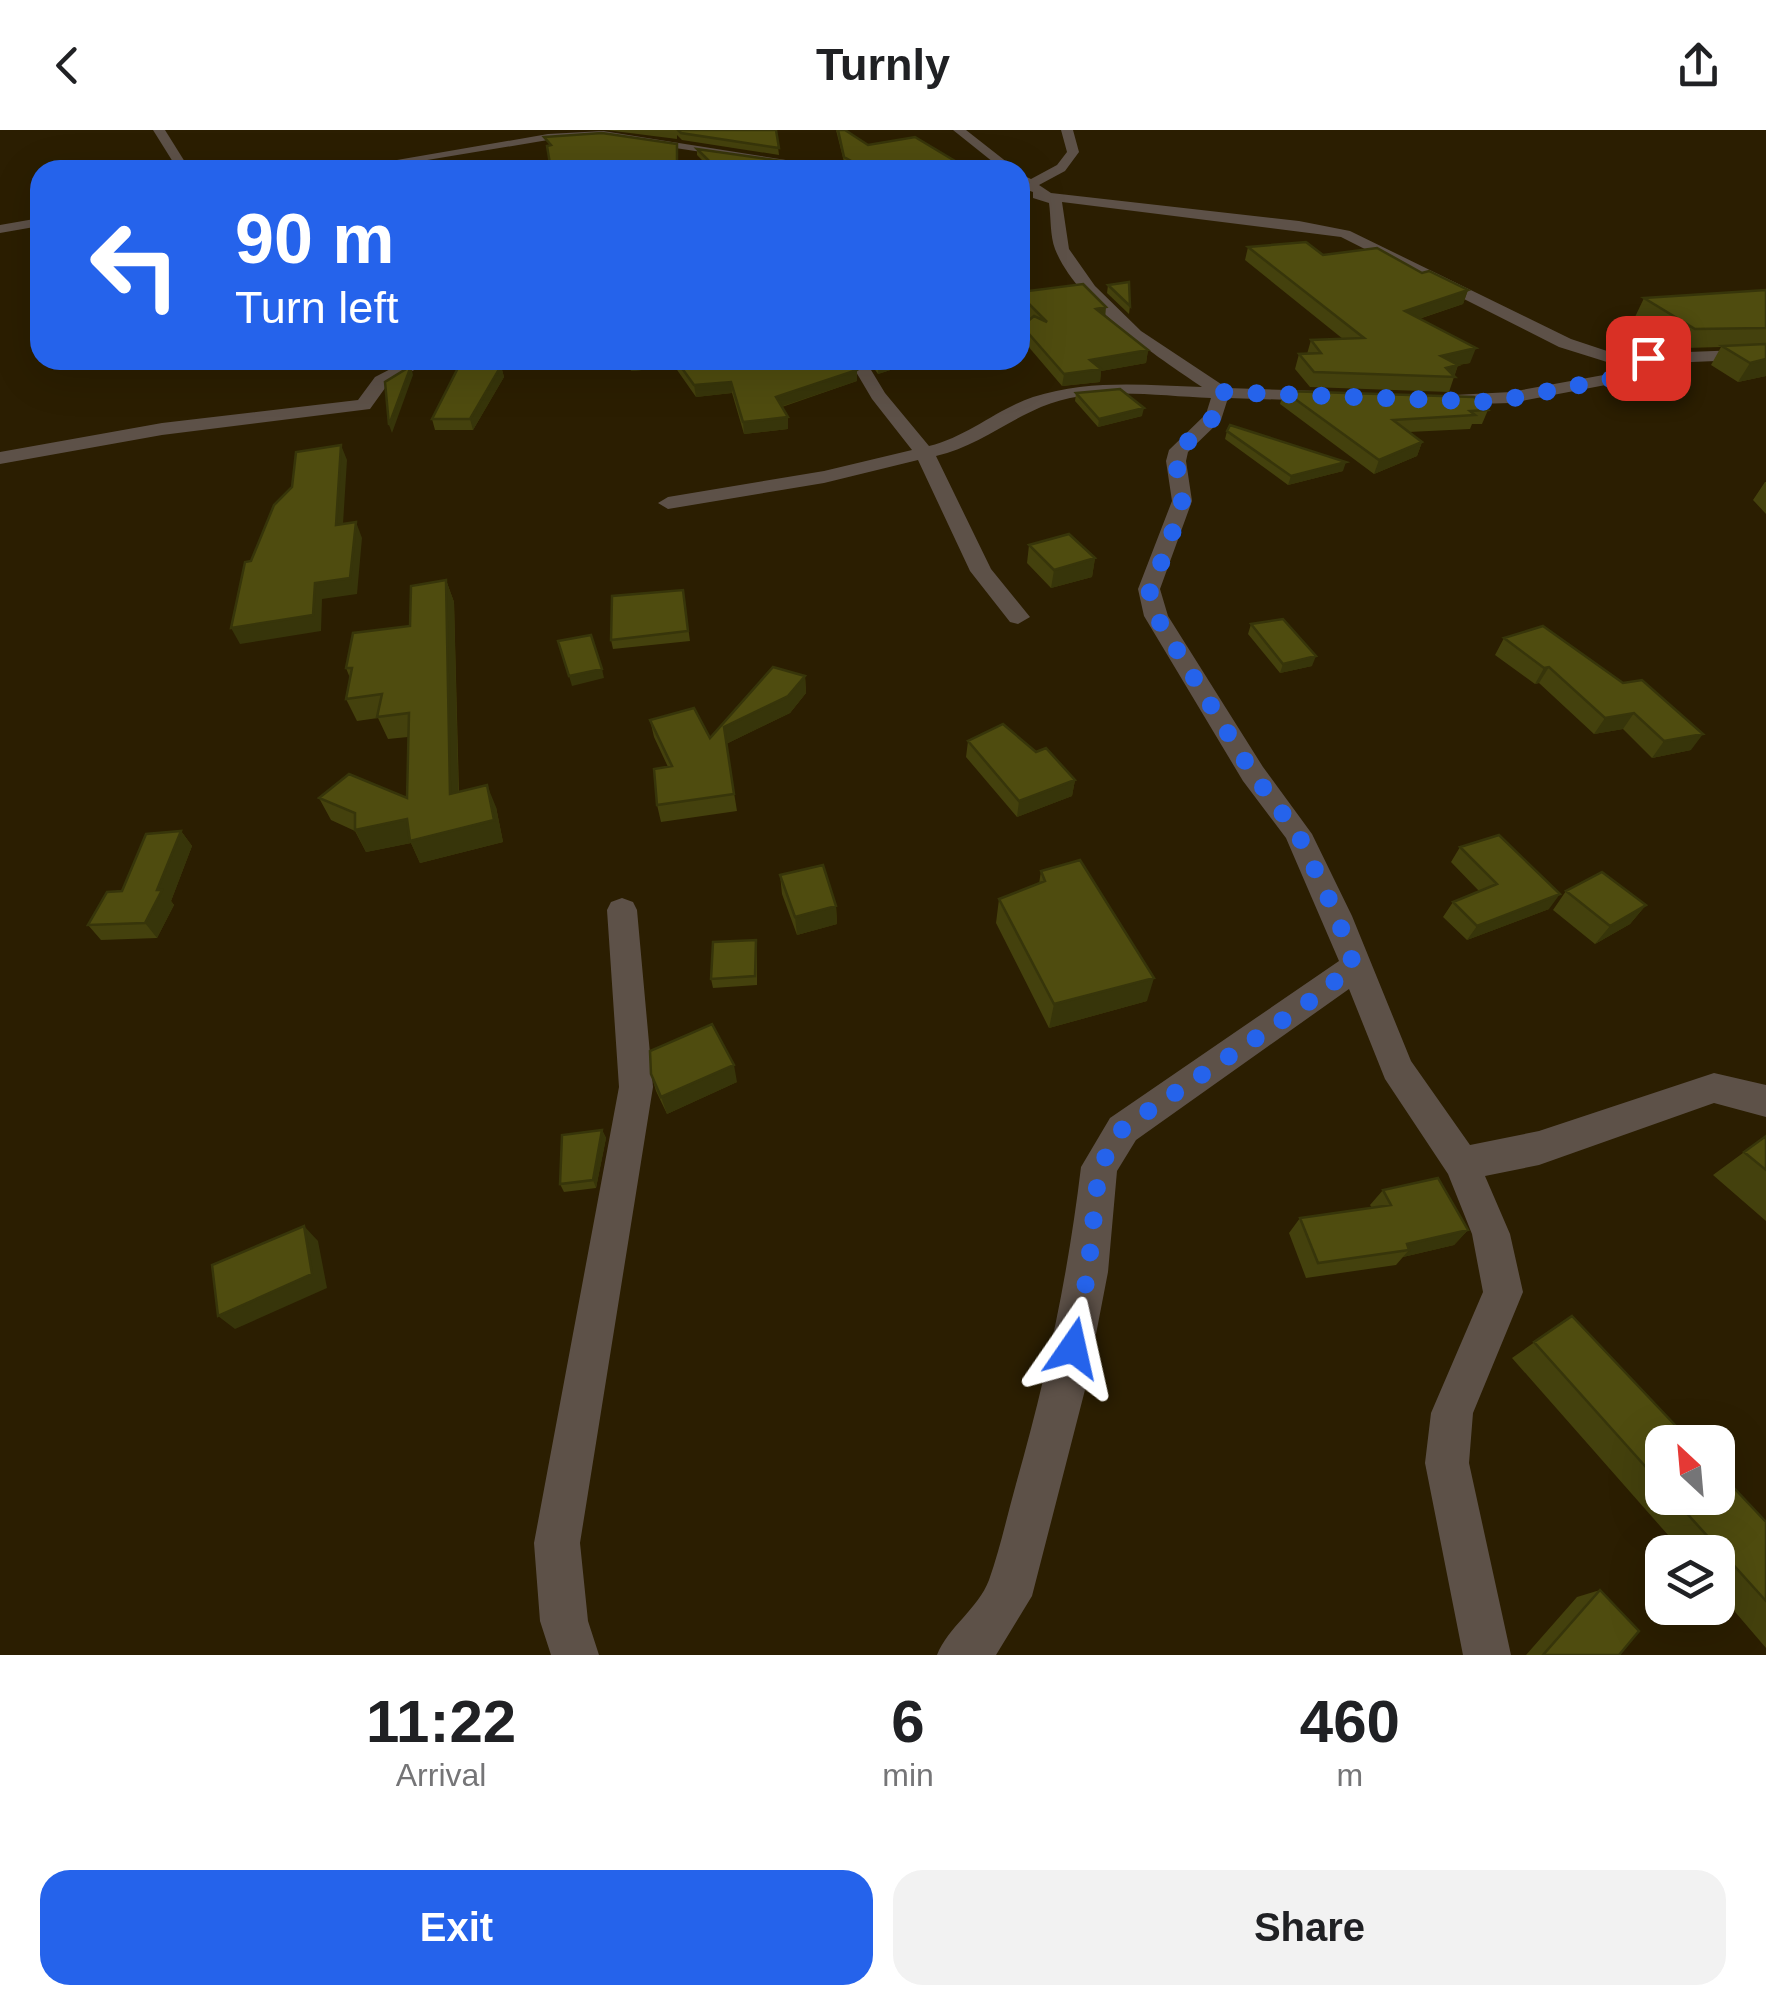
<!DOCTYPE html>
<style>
:root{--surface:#fff;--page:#f2f2f2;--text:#202124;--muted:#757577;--accent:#2563eb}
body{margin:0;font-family:Arial,sans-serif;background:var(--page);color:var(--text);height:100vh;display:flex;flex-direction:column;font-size:38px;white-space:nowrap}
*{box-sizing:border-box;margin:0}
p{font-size:32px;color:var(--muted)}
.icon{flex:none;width:55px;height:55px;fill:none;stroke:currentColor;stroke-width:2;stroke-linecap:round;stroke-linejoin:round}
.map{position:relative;height:1525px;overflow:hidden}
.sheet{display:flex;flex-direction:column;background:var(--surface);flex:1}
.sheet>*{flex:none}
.banner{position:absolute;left:30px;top:30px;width:1000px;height:210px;border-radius:30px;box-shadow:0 10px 40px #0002;background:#2563eb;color:#fff;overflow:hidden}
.needle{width:65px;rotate:334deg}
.fabs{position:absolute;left:1645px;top:1295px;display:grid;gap:20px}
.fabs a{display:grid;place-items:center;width:90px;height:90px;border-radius:20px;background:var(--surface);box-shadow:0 10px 40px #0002;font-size:50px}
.pin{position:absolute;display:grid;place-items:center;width:85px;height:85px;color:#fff;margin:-42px;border-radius:20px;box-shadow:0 5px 15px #0006}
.me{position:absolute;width:110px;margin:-55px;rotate:11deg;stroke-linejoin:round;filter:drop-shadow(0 0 8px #0008)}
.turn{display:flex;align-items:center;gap:35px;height:210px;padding:0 40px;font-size:45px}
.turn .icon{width:130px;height:130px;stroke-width:2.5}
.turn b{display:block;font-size:70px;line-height:85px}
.eta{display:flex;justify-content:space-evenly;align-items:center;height:170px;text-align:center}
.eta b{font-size:60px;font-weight:700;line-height:70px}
.cta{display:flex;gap:20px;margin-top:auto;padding:20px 40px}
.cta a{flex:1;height:115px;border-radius:30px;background:var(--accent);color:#fff;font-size:40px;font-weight:700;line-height:115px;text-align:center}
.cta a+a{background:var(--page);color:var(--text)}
header{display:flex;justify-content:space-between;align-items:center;height:130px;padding:0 40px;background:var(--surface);font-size:45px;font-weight:700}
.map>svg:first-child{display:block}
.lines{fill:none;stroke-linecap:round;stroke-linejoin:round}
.street{fill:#5d5148;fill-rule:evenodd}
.wall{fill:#44410d}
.shaded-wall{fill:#37350a}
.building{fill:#4f4c0f;stroke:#37350a;stroke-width:2.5}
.route{stroke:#2563eb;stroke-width:18;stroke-dasharray:0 32.4}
</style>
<header><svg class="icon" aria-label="back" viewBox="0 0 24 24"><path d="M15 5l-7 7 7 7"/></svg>Turnly<svg class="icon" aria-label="share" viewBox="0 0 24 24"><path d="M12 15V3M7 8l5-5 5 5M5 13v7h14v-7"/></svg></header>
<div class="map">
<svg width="1766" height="1525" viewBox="0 0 1766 1525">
<rect width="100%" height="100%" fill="#2b1e01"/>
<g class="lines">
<path class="street" d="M153,0H165L190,40H178Z
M953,0H966L1017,40H1003Z
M1061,0H1073L1079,22L1065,41L1039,55L1051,63L1299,91L1350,101L1571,209L1628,228L1636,224L1766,219V229L1642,234L1632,250L1511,273L1441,275L1435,274V266L1511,262L1620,242L1623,237L1559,217L1341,107L1062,72L1069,119L1095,156L1141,201L1227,258L1320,261L1329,266L1320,271L1228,268L1221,290L1188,322L1186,331L1192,371L1160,459L1168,486L1263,637L1312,704L1352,786L1411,931L1470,1015L1539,1001L1714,943L1766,955V987L1714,973L1539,1035L1485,1046L1510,1104L1523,1162L1473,1283L1469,1333L1511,1525H1463L1425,1333L1431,1283L1483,1162L1472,1104L1448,1044L1385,949L1349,859L1136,1010L1117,1041L1108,1142L1086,1256L1032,1466L996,1525H937C948,1497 978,1479 989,1450C1000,1419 1007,1386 1016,1354C1046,1249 1068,1146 1081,1037L1110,988L1339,831L1286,708L1243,651L1144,486L1138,459L1172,371L1166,331L1169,320L1206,284L1211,268C1156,266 1093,255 1041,277C1004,293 975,317 936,326L991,439L1030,487L1018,494L1010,492L970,441L918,330L824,353L668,379L658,373L668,367L824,341L912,320L872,269L849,230H865L885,263L929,316C967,307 997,279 1033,267C1089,249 1145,255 1202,257C1155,225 1077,174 1055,119C1050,106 1051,87 1049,73L1033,68V62L1024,59L1020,44L1031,49L1057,35L1067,22Z
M603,1L849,40H819L603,7L548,10L367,40H339L548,4Z
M40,88V96L0,103V95Z
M408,230H433L388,254L370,279L162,305L0,334V322L162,293L358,270L375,247Z
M622,768L633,772L637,780L653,957L580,1413L588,1491L599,1525H551L540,1491L534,1413L619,957L607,780L611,772Z"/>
</g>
<path class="wall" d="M606,0H776L779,25L682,10L677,5V9Z
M836,0L868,15L960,34L959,40H846Z
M697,19L781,38L779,40H712L697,25Z
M1248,117L1323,125L1422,143L1468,160L1463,174L1419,189L1470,233L1458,235L1449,262L1310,257L1295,239L1299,224H1307L1311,210L1343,209L1245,130Z
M1108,155L1130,176L1129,184L1107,163Z
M1766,160V246L1738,252L1711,235L1721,217L1685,218L1635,187L1644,168Z
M1020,162L1105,186L1148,220L1146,233L1101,241L1100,252L1062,256L1021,208L1022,196L1031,189L1020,178Z
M502,230L497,237L501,236L504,247L473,300H435L432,289Z
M628,230H753L754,232L857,240V251L782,277L788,299L744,304L732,263L696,267L675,237L631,241Z
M868,230H915V232L878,244Z
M1284,261L1488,280L1482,294H1472L1470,299L1409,302L1422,312L1417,326L1374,344L1280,274Z
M1076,263L1142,286L1098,297L1075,271Z
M1227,301L1343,341L1288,355L1225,309Z
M1765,352H1766V384L1753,370Z
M1029,415L1095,428L1092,447L1051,458L1027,433Z
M446,450L454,472L459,662L496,677L503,712L420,733L411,713L366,722L355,701L331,690L319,668H407L408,607L388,609L378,588L357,591L346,569L350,548L346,538L410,496Z
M683,460L690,511L613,519L611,510Z
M1251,494L1312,536L1280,543L1248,504Z
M1543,496L1691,620L1652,628L1623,599L1594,604L1539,553L1535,554L1495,525L1504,508Z
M805,546L806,563L790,583L726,614L737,681L661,692L657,675L668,637L654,607L650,590L710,608Z
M968,611L1036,622L1075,650L1072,666L1017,687L966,627Z
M181,701L192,716L171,771L174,775L157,808L101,810L88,795Z
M1460,717L1549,779L1467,810L1443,787L1453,772L1479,761L1451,732Z
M1041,741L1147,871L1049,898L996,793L999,769L1039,754Z
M780,745L836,776L837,794L797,805L782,764Z
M1566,761L1646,775L1630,794L1595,814L1553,780Z
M757,819V855L713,858L711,849Z
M651,944L737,952L667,984L656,961Z
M602,1000L606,1008L596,1058L564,1062L560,1054Z
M1766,1006V1091L1713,1045Z
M1383,1060L1468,1100L1454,1115L1403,1127L1396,1135L1306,1148L1289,1103L1300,1088L1372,1078L1370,1075Z
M1572,1186L1662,1312V1368H1718L1766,1392V1518L1718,1462V1422H1683L1512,1228Z
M1600,1460L1619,1525H1526L1577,1467Z"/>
<path class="shaded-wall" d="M960,34L959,40H915Z
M1468,160L1463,174L1400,195L1405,181Z
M1106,177L1105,189L1096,179Z
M1476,218L1470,233L1458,235L1454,247L1436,240L1441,226Z
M1148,220L1146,233L1101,241L1100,252L1062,256L1064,244L1090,230Z
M1766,229V246L1738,252L1750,233Z
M50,230H145L55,239Z
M384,230H400L386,237Z
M492,230H502L489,248L486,238Z
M629,230H674L675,237L631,241Z
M886,230H915V232L878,244V233Z
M411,236L413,245L392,303L389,295Z
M501,236L504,247L473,300L470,289Z
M857,240V251L777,278L776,267Z
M731,252L732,263L696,267L694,255Z
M1144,278L1142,286L1098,297L1099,289Z
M788,287V299L744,304L743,292Z
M1422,312L1417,326L1374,344L1379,330Z
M341,315L347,330L342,410L336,395Z
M1346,332L1343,341L1288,355L1291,346Z
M356,392L362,408L357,464L322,469L321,501L240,514L231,498L315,453Z
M1095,428L1092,447L1051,458L1054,440Z
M446,450L454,472L459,686L450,664Z
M1316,526L1312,536L1280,543L1283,534Z
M1549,537L1539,553L1535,554L1544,538Z
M602,539L604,548L572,556L569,546Z
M805,546L806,563L790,583L726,614L724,597Z
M1634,583L1623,599L1594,604L1605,588Z
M1703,604L1691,620L1652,628L1664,611Z
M1075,650L1072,666L1017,687L1019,671Z
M487,655L496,677L503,712L420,733L411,713L366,722L355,700L407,689Z
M181,701L192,716L171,771L174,775L157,808L145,793Z
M1560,764L1549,779L1467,810L1477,796Z
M1646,775L1630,794L1595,814L1610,796Z
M836,776L837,794L797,805L795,787Z
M1154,848L1147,871L1049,898L1054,874Z
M734,935L737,952L667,984L661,967Z
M602,1000L606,1008L596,1058L593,1050Z
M304,1096L318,1111L327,1158L235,1199L218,1186Z
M1468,1100L1454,1115L1403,1127L1409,1120L1407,1114Z"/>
<path class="building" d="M678,0H776L779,18L681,3Z
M838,0H845L868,15L915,7L960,34L916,40H847L846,35L853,32L844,27Z
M602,3L677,14V40H551L547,16L551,15L544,7Z
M697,19L781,31L772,40H718Z
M343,35L348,40H315Z
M1306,112L1323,125L1377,118L1422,143L1429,141L1468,160L1405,181L1476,218L1441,226L1458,235L1446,238L1455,247L1314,242L1299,224L1321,223L1311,210L1364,208L1248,117Z
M1129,152L1130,176L1108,155Z
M1083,154L1106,177L1096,179L1148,220L1090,230L1101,239L1064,244L1022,196L1034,186L1047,192L1020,165V162Z
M1766,160V198L1695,199L1644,168Z
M1766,214V229L1750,233L1722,216Z
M462,230H492L486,238L501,236L470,289H432Z
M676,230H753L754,232L762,230H853L857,240L776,267L788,287L743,292L731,252L694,255Z
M411,236L389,295L385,252Z
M1120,259L1144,278L1099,289L1076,263Z
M1284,261L1474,267L1488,280L1470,281L1475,285L1393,290L1422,312L1379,330Z
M1230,295L1346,332L1291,346L1227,301Z
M341,315L336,395L356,392L350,448L315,453L313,485L231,498L245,432L251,431L274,375L292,357L296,322Z
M1069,404L1095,428L1054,440L1029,415Z
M446,450L450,664L487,655L494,690L410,711L407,689L355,700V683L319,668L349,644L407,668L409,583L377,587L382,564L346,569L352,538H346L353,503L410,496L411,456Z
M683,460L688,501L611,510L612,466Z
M1283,489L1316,526L1283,534L1251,494Z
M1543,496L1623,553L1642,550L1703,604L1664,611L1634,583L1605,588L1549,537L1544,538L1504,508Z
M591,505L602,539L569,546L558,511Z
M773,537L805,546L788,566L724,597L734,664L657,675L654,639L672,636L650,590L694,578L710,608Z
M1003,594L1036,622L1046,618L1075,650L1019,671L968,611Z
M181,701L157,760H162L145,793L88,795L107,762L122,761L146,704Z
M1499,705L1560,764L1477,796L1453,772L1497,754L1460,717Z
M1080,730L1154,848L1054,874L999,769L1045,751L1041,741Z
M823,735L836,776L795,787L780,745Z
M1602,742L1646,775L1610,796L1566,761Z
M756,810L755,846L711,849L713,812Z
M712,894L734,935L661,967L651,944L650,921Z
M602,1000L593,1050L560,1054L562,1005Z
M1766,1006V1040L1744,1022Z
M1438,1048L1468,1100L1407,1114L1409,1120L1318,1133L1300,1088L1391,1075L1383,1060Z
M304,1096L312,1144L218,1186L212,1135Z
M1572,1186L1691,1312H1662V1355L1534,1212Z
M1718,1341L1766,1392V1471L1673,1368H1718Z
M1600,1460L1639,1501L1619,1525H1543Z"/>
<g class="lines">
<path class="route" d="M1073,1218L1088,1142L1099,1038L1123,998L1305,875L1354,836L1337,786L1298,704L1253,644L1156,486L1149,459L1167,420L1182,371L1176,331L1179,320L1215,286L1221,262L1493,272L1626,246L1636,229L1648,228"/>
</g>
</svg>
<div class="fabs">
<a><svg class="needle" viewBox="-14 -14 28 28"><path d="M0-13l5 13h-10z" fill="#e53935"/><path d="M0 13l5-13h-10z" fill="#757577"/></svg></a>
<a><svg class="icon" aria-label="layers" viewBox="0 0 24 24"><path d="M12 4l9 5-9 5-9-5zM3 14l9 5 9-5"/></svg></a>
</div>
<div class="pin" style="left:1648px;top:228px;background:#d93025"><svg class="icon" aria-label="arrive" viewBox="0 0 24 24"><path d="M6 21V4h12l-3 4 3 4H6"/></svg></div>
<svg class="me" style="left:1073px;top:1218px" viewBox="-20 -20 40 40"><path d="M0-17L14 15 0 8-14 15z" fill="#2563eb" stroke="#fff" stroke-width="4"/></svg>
<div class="banner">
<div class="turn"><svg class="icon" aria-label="left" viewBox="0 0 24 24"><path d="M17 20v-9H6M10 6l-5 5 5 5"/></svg><div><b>90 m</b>Turn left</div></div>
</div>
</div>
<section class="sheet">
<div class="eta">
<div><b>11:22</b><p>Arrival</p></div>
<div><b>6</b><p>min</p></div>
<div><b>460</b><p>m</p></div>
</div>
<div class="cta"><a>Exit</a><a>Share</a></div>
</section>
